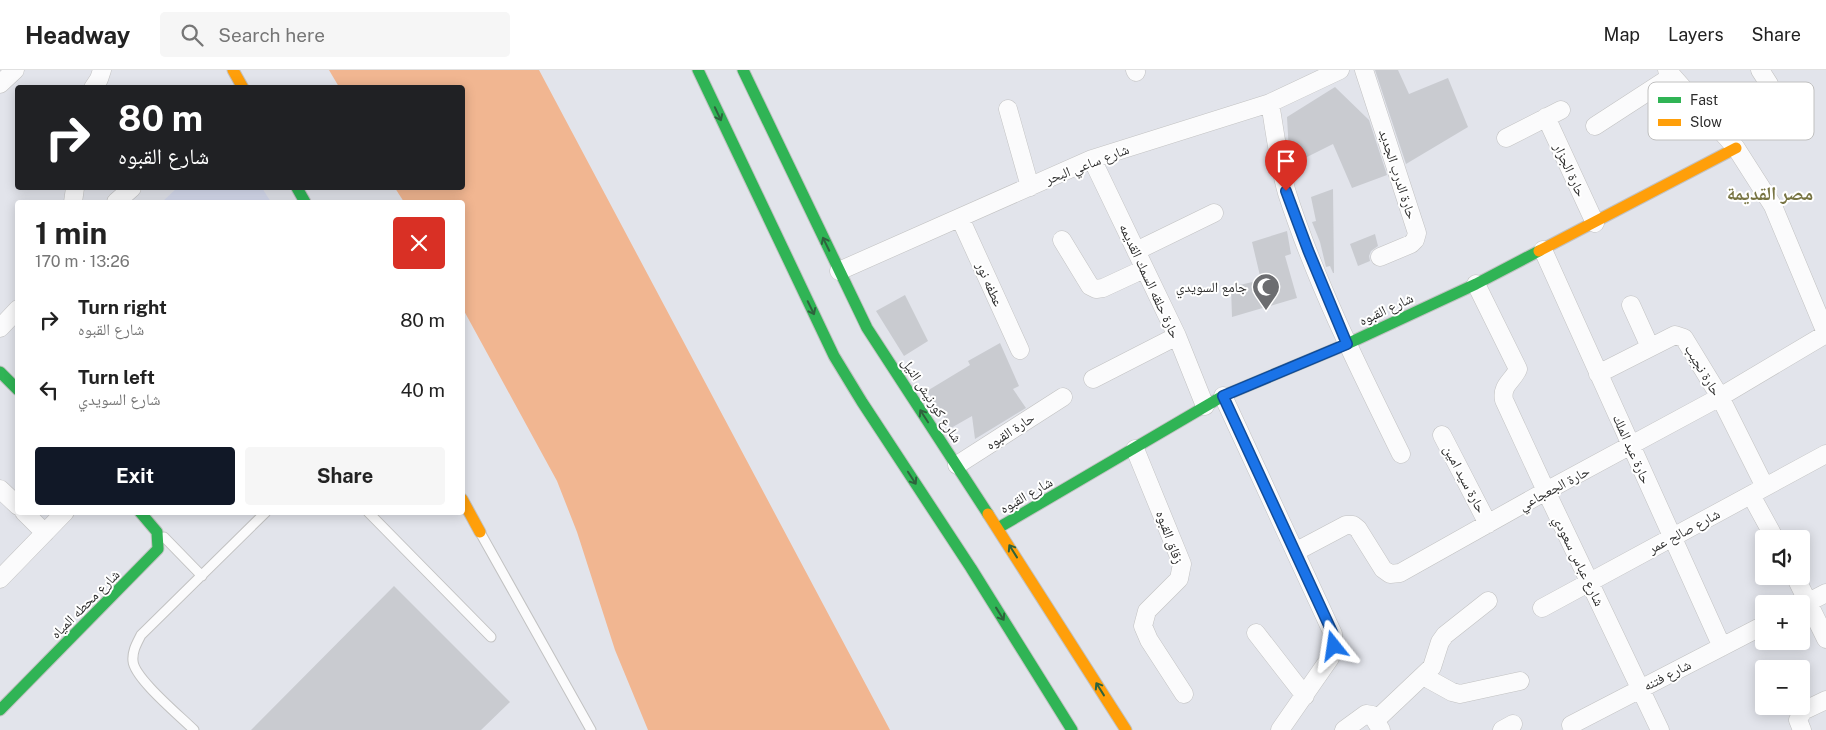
<!DOCTYPE html>
<meta charset="utf-8">
<style>
:root{--surface:#fff;--page:#f6f6f6;--text:#222;--muted:#767676;--line:#e0e0e0;--accent:#111827}
body{margin:0;font-family:"Public Sans","Noto Naskh Arabic",sans-serif;background:var(--page);color:var(--text);height:100vh;display:flex;flex-direction:column;font-size:19px;white-space:nowrap}
*{box-sizing:border-box;margin:0}
p{font-size:16px;color:var(--muted)}
.icon{flex:none;width:28px;height:28px;fill:none;stroke:currentColor;stroke-width:2;stroke-linecap:round;stroke-linejoin:round}
.map{position:relative;flex:1;overflow:hidden}
.drawer{position:absolute;left:15px;top:130px;width:450px;height:315px;display:flex;flex-direction:column;background:var(--surface);border-radius:5px;box-shadow:0 2px 12px #0003}
.drawer>*{flex:none}
.hud{position:absolute;left:15px;top:15px;width:450px;height:105px;border-radius:5px;box-shadow:0 2px 12px #0003;background:#202124;color:#fff;overflow:hidden}
.controls{position:absolute;left:1755px;top:460px;display:grid;gap:10px}
.controls a{display:grid;place-items:center;width:55px;height:55px;border-radius:5px;background:var(--surface);box-shadow:0 2px 12px #0003;font-size:25px}
.pin{position:absolute;display:grid;place-items:center;width:42px;height:42px;color:#fff;margin:-51px -21px;border-radius:50% 50% 50% 0;rotate:-45deg;box-shadow:0 0 5px #0007}
.pin .icon{rotate:45deg}
.me{position:absolute;width:55px;margin:-28px;rotate:345deg;stroke-linejoin:round;filter:drop-shadow(0 0 4px #0008)}
.turn{display:flex;align-items:center;gap:18px;height:105px;padding:0 20px;font-size:22px}
.turn .icon{width:65px;height:65px;stroke-width:2.5}
.turn b{display:block;font-size:35px;line-height:42px}
.round{display:grid;place-items:center;flex:none;width:52px;height:52px;border-radius:5px;background:var(--page)}
.summary{display:flex;align-items:center;justify-content:space-between;height:85px;padding:0 20px}
h1{font-size:30px;font-weight:700;line-height:38px}
.button{display:flex;gap:10px;margin-top:auto;padding:10px 20px}
.button a{flex:1;height:58px;border-radius:5px;background:var(--accent);color:#fff;font-size:20px;font-weight:700;line-height:58px;text-align:center}
.button a+a{background:var(--page);color:var(--text)}
ul{padding:0;list-style:none}
li{display:flex;align-items:center;gap:15px;height:70px;padding:0 20px}
li div{flex:1}
li b{display:block;font-size:19px}
li em{font-style:normal}
header{display:flex;align-items:center;gap:30px;box-sizing:border-box;height:70px;padding:0 25px;background:var(--surface);border-bottom:1px solid var(--line)}
header strong{font-size:24px}
nav{display:flex;gap:28px;margin-inline-start:auto;font-size:18px}
.search{width:350px;height:45px;background:var(--page);display:flex;align-items:center;gap:12px;box-sizing:border-box;padding:0 18px;border-radius:5px;color:var(--muted);font-size:19px}
.map>svg:first-child{display:block}
.education{fill:#d6dbee}
.water{fill:#f1b691}
.building{fill:#c9cbd0}
.lines{fill:none;stroke-linecap:round;stroke-linejoin:round}
.lane-casing{stroke:#c2c2c2;stroke-width:11}
.street-casing{stroke:#c2c2c2;stroke-width:19}
.fast-casing{stroke:#c2c2c2;stroke-width:13}
.slow-casing{stroke:#c2c2c2;stroke-width:13}
.lane{stroke:#fbfbfc;stroke-width:9}
.street{stroke:#fbfbfc;stroke-width:18}
.fast{stroke:#30b455;stroke-width:11}
.slow{stroke:#ff9f0a;stroke-width:11}
.oneway{stroke:#2e633d}
.route-casing{stroke:#114b97;stroke-width:12}
.route{stroke:#1a73e8;stroke-width:9}
.labels{text-anchor:middle;dominant-baseline:central;stroke-width:4;stroke-linejoin:round;paint-order:stroke}
.street-label{font-size:14px;fill:#2d2d2d;stroke:#fff}
.poi-label{font-size:14px;fill:#2d2d2d;stroke:#fff;text-anchor:end}
.district-label{font-size:19px;font-weight:bold;fill:#777443;stroke:#fff}
.key{fill:#fff;stroke:#c0c0c0;stroke-width:1}
.key-label{font-size:14px;fill:#2d2d2d}
</style>
<header>
<strong>Headway</strong>
<div class="search"><svg class="icon" aria-label="search" viewBox="0 0 24 24"><circle cx="10" cy="10" r="6"/><path d="M15 15l6 6"/></svg>Search here</div>
<nav><a>Map</a><a>Layers</a><a>Share</a></nav>
</header>
<div class="map">
<svg width="1826" height="660" viewBox="0 0 1826 660">
<rect width="100%" height="100%" fill="#e2e4eb"/>
<path class="education" d="M177,118H262L271,132H162Z"/>
<path class="water" d="M329,0H539L890,660H648L615,580L577,462L557,411L463,239L462,132H404L395,118H462V18L339,17Z"/>
<path class="building" d="M1375,0H1398L1409,24L1448,8L1468,57L1406,94Z
M1335,17L1369,50L1387,105L1352,118L1333,74L1291,95L1289,82L1287,47Z
M1333,119L1334,203H1333L1330,196L1326,197L1320,172L1312,152L1316,151L1311,127Z
M1287,161L1291,184L1285,186L1297,228L1232,247L1231,217L1261,210L1252,172Z
M1375,164L1378,176L1371,181L1369,186L1370,191L1358,196L1350,174Z
M905,225L928,271L904,286L876,241Z
M1000,273L1019,316L1013,319L1026,338L975,369L972,346L951,358L927,321L970,295L968,291Z
M394,516L510,632L481,660H251Z"/>
<g class="lines">
<g class="lane-casing">
<path id="lane" d="M368,442L491,567
M481,464L591,660
M164,467L202,506
M194,660C180,646 134,608 133,591C132,581 137,573 141,565L266,442"/>
</g>
<g class="street-casing">
<path id="street" d="M1135,0L1136,2
M1364,0L1417,163L1415,170L1411,174L1380,187
M1667,0L1736,78L1773,136L1826,263
M1760,0L1769,14
M0,14L15,0
M93,18L99,9L102,0
M1270,33C1275,62 1279,96 1287,123C1316,213 1359,299 1401,384
M1008,39L1030,117
M1546,47L1595,153
M1595,56L1672,6
M1506,68L1561,40
M1092,89L1177,266L1205,336
M73,132L75,118
M116,132L132,118
M960,148L1020,280
M1062,170L1090,216L1096,219L1103,218L1144,199
M1543,180L1722,577
M1136,181L1214,143
M839,201L1092,89L1270,33L1340,0
M1476,214L1518,299C1513,311 1501,315 1504,330L1546,421L1660,660
M1631,235L1650,277
M0,258L18,239
M1598,304L1675,265L1684,268L1720,327L1765,417
M1093,309L1177,266
M1223,326L1333,564L1334,576L1330,588L1280,660
M1442,365L1488,454
M1135,379L1182,494L1179,509L1147,541L1143,556L1149,570L1184,624
M957,395L1063,327
M0,419L18,436
M1751,425L1775,469
M24,442L45,463
M1295,482L1346,455H1353L1358,459L1383,499L1390,504L1400,503L1546,421L1720,327L1826,264
M1795,506L1826,569
M0,509L65,442
M1801,536L1826,523
M1542,538L1826,384
M1256,563L1305,626
M1423,606L1452,622L1460,624L1520,611
M1376,650L1432,597L1440,572L1445,565L1488,531
M1571,655L1764,555
M1344,660L1366,644L1372,645L1381,660
M1502,660L1513,654
M1802,660L1798,650L1803,641L1826,630"/>
</g>
<g class="fast-casing">
<path id="fast" d="M698,0L834,286L862,332L971,498L1072,660
M743,0L867,258L988,444
M297,118L305,132
M0,302L18,320
M998,458L1223,326L1347,274L1476,214L1539,181
M0,640L158,479L157,462L140,442"/>
</g>
<g class="slow-casing">
<path id="slow" d="M233,0L243,18
M1539,181L1736,78
M462,429L480,462
M988,444L1126,660"/>
</g>
<use href="#lane" class="lane"/>
<use href="#street" class="street"/>
<use href="#fast" class="fast"/>
<use href="#slow" class="slow"/>
</g>
<defs><path id="oneway-shaft" d="M-6 0H5M1.5-3L5.5 0L1.5 3" fill="none" stroke-width="1.6" stroke-linecap="round" stroke-linejoin="round" transform="scale(1.25)"/></defs>
<g class="oneway">
<use href="#oneway-shaft" transform="translate(718 44) rotate(65)"/>
<use href="#oneway-shaft" transform="translate(826 174) rotate(-116)"/>
<use href="#oneway-shaft" transform="translate(811 238) rotate(64)"/>
<use href="#oneway-shaft" transform="translate(924 346) rotate(-123)"/>
<use href="#oneway-shaft" transform="translate(912 408) rotate(57)"/>
<use href="#oneway-shaft" transform="translate(1013 481) rotate(-122)"/>
<use href="#oneway-shaft" transform="translate(1000 544) rotate(58)"/>
<use href="#oneway-shaft" transform="translate(1100 619) rotate(-122)"/>
</g>
<g class="lines">
<g class="route-casing">
<path id="route" d="M1286,121L1308,180L1347,274L1223,326L1333,564L1334,576"/>
</g>
<use href="#route" class="route"/>
</g>
<defs>
<g id="mosque-pin" transform="scale(1.4375)"><path d="M0 17L-7.5 6A9.5 9.5 0 1 1 7.5 6Z" fill="#6c6d70" stroke="#fff"/><path d="M3.5-4.9A6 6 0 1 0 3.5 4.9A5 5 0 1 1 3.5-4.9Z" fill="#fff"/></g>
</defs>
<g fill-rule="evenodd">
<use href="#mosque-pin" x="1266" y="217"/>
</g>
<g class="labels">
<g class="street-label">
<text transform="translate(1087 94) rotate(-21)">شارع ساعي البحر</text>
<text transform="translate(1570 100) rotate(65)">حارة الجزار</text>
<text transform="translate(1398 104) rotate(72)">حارة الدرب الجديد</text>
<text transform="translate(1150 211) rotate(65)">حارة حلقه السمك القديمه</text>
<text transform="translate(990 214) rotate(66)">عطفه نور</text>
<text transform="translate(1386 239) rotate(-25)">شارع القبوه</text>
<text transform="translate(1703 300) rotate(59)">حارة نجيب</text>
<text transform="translate(932 330) rotate(57)">شارع كورنيش النيل</text>
<text transform="translate(1010 361) rotate(-33)">حارة القبوه</text>
<text transform="translate(1632 379) rotate(66)">حارة عبد الملك</text>
<text transform="translate(1465 409) rotate(62)">حارة سيد امين</text>
<text transform="translate(1554 418) rotate(-28)">حارة الجعجاعي</text>
<text transform="translate(1026 425) rotate(-30)">شارع القبوه</text>
<text transform="translate(1684 461) rotate(-28)">شارع صالح عمر</text>
<text transform="translate(1170 467) rotate(70)">زقاق القبوه</text>
<text transform="translate(1579 491) rotate(64)">شارع عباس سعودي</text>
<text transform="translate(85 534) rotate(-45)">شارع محطه المياه</text>
<text transform="translate(1667 605) rotate(-27)">شارع فتنه</text>
</g>
<g class="poi-label">
<text x="1247" y="217">جامع السويدي</text>
</g>
<g class="district-label">
<text x="1770" y="123">مصر القديمة</text>
</g>
</g>
<rect x="1648" y="12" width="166" height="58" rx="8" class="key"/>
<rect x="1658" y="27" width="23" height="6" fill="#30b455"/>
<rect x="1658" y="49" width="23" height="7" fill="#ff9f0a"/>
<g class="key-label">
<text x="1690" y="35">Fast</text>
<text x="1690" y="57">Slow</text>
</g>
</svg>
<div class="controls">
<a><svg class="icon" aria-label="sound" viewBox="0 0 24 24"><path d="M4 9h4l5-4v14l-5-4H4zM17 9q2 3 0 6"/></svg></a>
<a>+</a>
<a>−</a>
</div>
<div class="pin" style="left:1286px;top:121px;background:#d93025"><svg class="icon" aria-label="arrive" viewBox="0 0 24 24"><path d="M6 21V4h12l-3 4 3 4H6"/></svg></div>
<svg class="me" style="left:1334px;top:576px" viewBox="-20 -20 40 40"><path d="M0-17L14 15 0 8-14 15z" fill="#1a73e8" stroke="#fff" stroke-width="4"/></svg>
<div class="hud">
<div class="turn"><svg class="icon" aria-label="right" viewBox="0 0 24 24"><path d="M7 20v-9h11M14 6l5 5-5 5"/></svg><div><b>80 m</b>شارع القبوه</div></div>
</div>
<section class="drawer">
<div class="summary"><div><h1>1 min</h1><p>170 m · 13:26</p></div><a class="round" style="background:#d93025;color:#fff"><svg class="icon" aria-label="close" viewBox="0 0 24 24"><path d="M6 6l12 12M18 6L6 18"/></svg></a></div>
<ul>
<li><svg class="icon" aria-label="right" viewBox="0 0 24 24"><path d="M7 20v-9h11M14 6l5 5-5 5"/></svg><div><b>Turn right</b><p>شارع القبوه</p></div><em>80 m</em></li>
<li><svg class="icon" aria-label="left" viewBox="0 0 24 24"><path d="M17 20v-9H6M10 6l-5 5 5 5"/></svg><div><b>Turn left</b><p>شارع السويدي</p></div><em>40 m</em></li>
</ul>
<div class="button"><a>Exit</a><a>Share</a></div>
</section>
</div>
